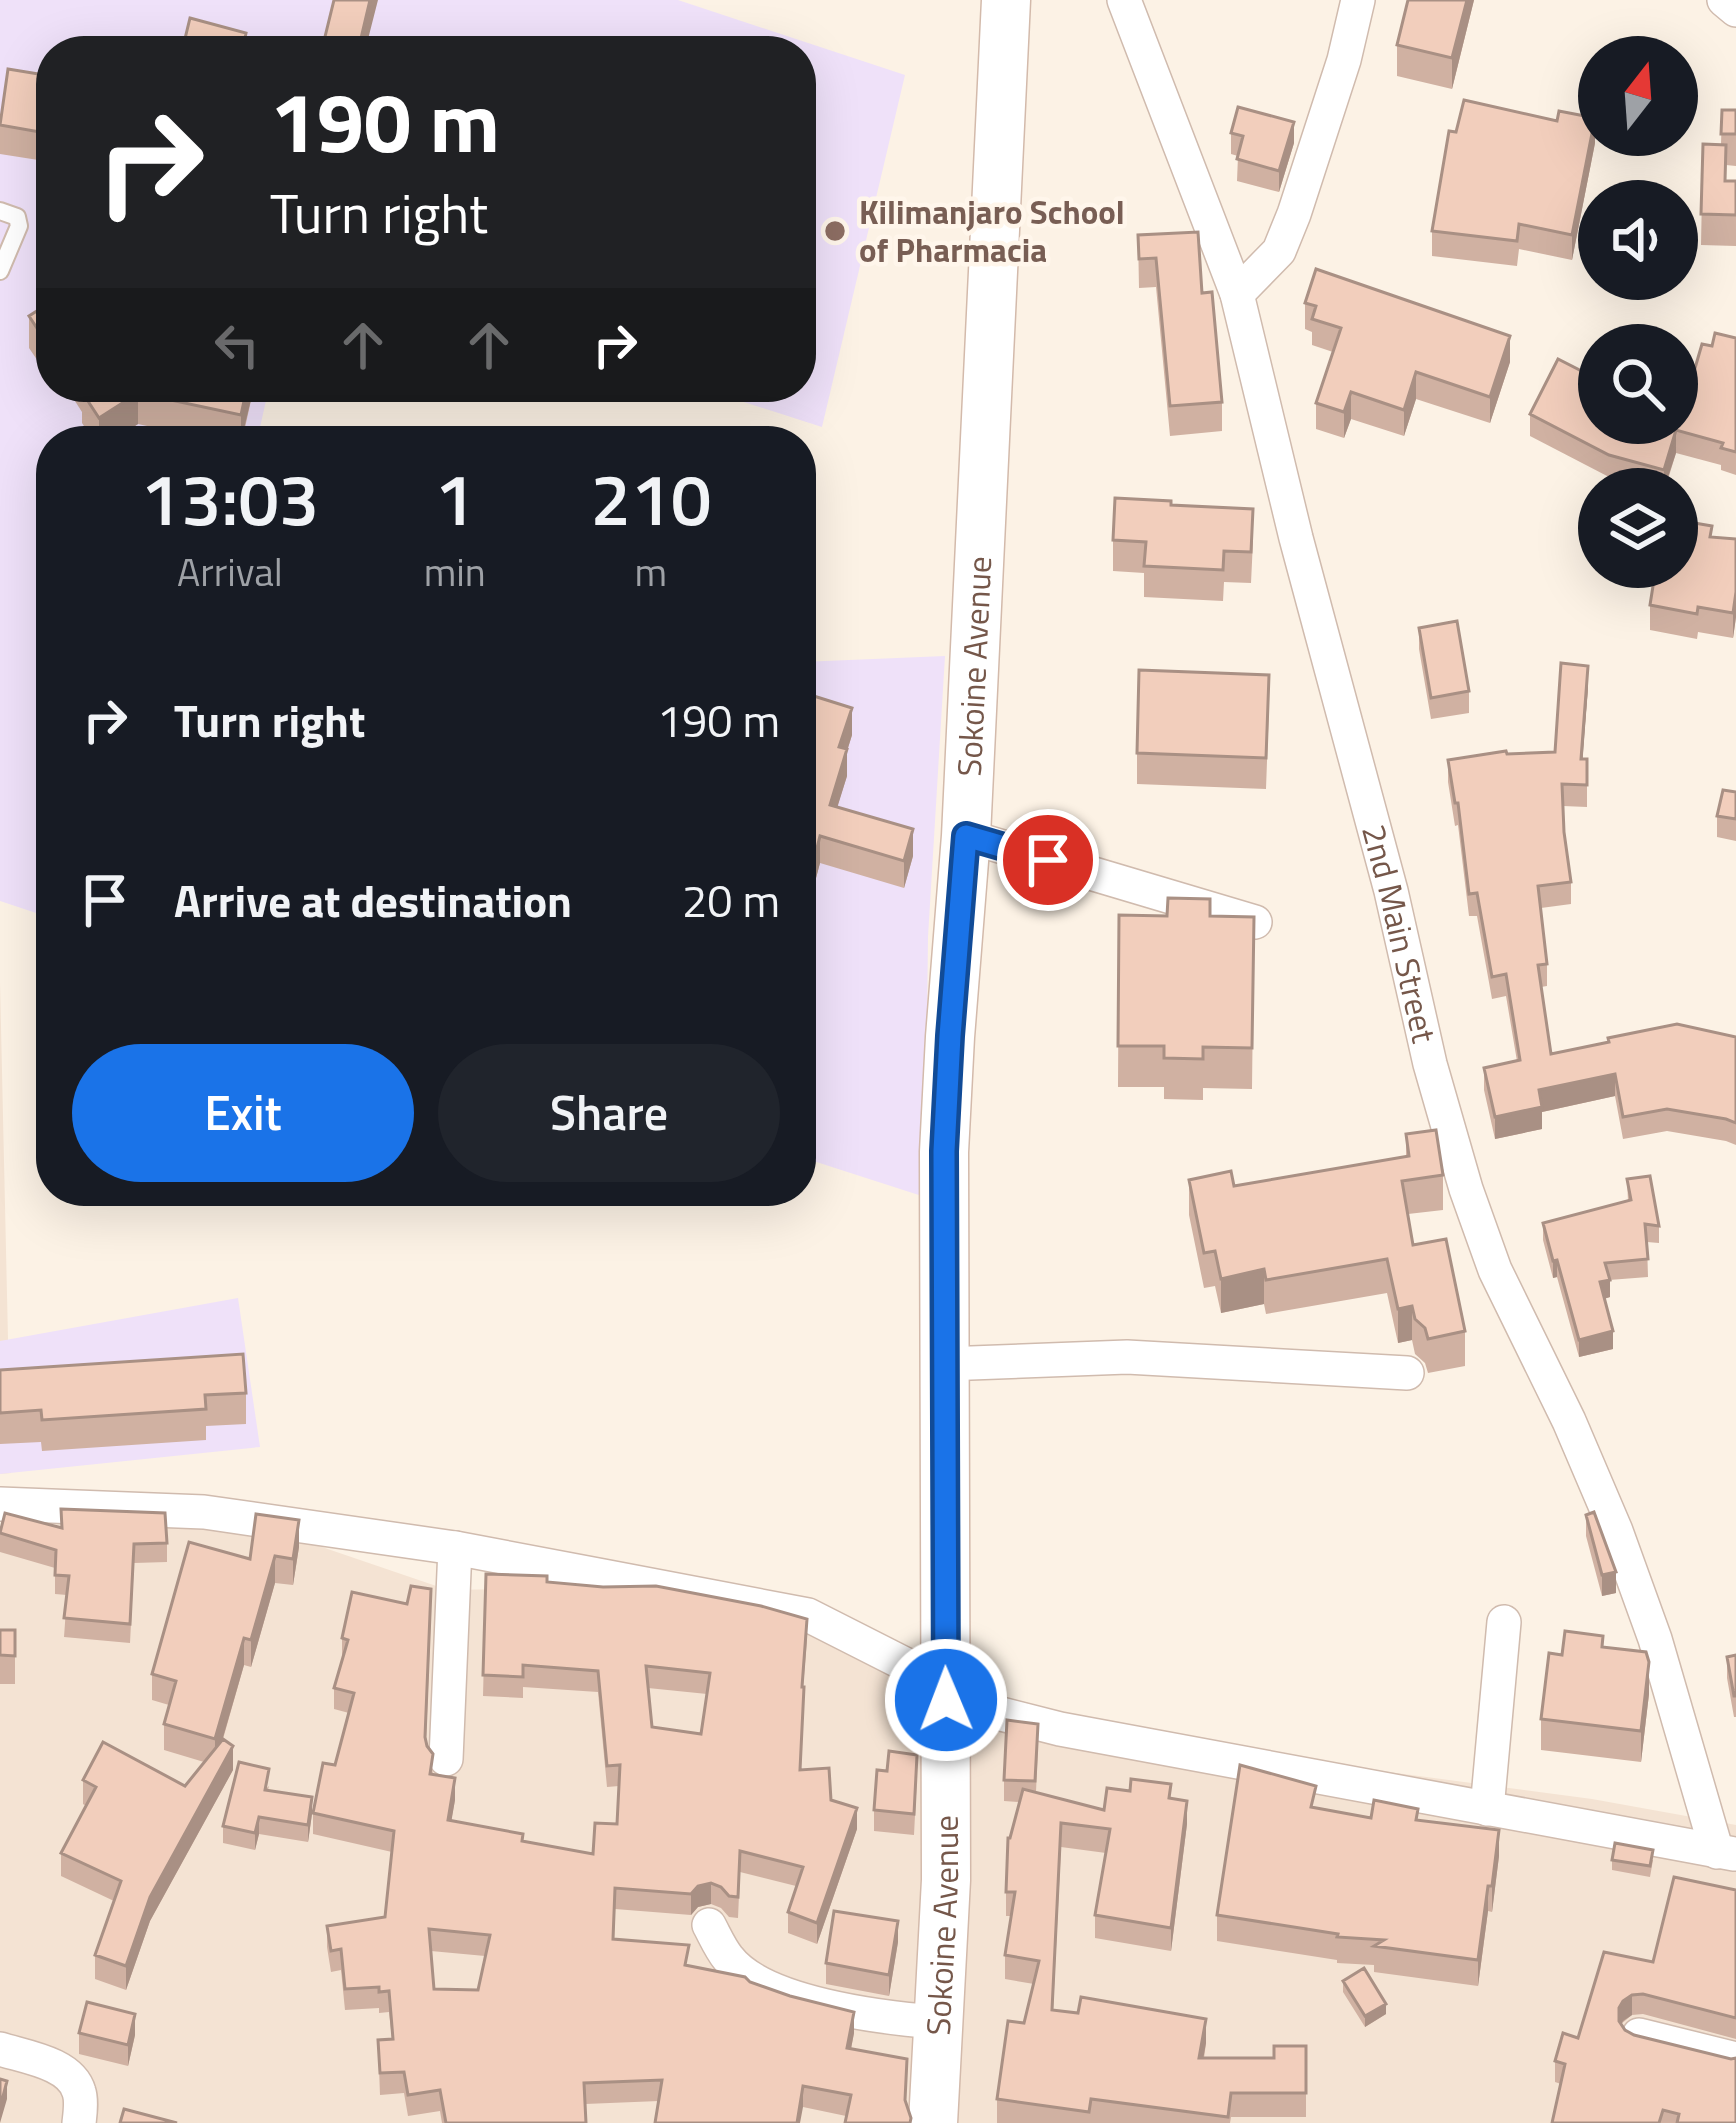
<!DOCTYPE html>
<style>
:root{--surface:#171b24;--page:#20242c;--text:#f1f3f6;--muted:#9ea1a6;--accent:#1a73e8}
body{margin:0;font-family:"Titillium Web",sans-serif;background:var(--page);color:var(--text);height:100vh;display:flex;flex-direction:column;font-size:45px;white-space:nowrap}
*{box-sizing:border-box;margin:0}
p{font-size:39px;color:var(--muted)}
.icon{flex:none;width:66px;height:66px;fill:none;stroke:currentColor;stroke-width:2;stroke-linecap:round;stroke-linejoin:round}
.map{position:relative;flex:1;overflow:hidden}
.details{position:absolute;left:36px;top:426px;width:780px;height:780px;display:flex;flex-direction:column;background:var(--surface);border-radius:48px;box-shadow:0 12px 48px #0002}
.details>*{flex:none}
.top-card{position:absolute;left:36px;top:36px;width:780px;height:366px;border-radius:48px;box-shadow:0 12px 48px #0002;background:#202124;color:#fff;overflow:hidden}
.needle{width:78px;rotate:17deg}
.fabs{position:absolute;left:1578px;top:36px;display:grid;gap:24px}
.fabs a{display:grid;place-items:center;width:120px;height:120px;border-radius:50%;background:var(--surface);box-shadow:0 12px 48px #0002;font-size:60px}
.pin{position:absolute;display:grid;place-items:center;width:102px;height:102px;color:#fff;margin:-51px;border:6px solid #fff;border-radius:50%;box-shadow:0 3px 12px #0007}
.me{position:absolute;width:132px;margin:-66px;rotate:359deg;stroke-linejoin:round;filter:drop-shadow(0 0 9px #0008)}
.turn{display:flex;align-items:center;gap:42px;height:252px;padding:0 36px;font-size:54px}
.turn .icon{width:156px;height:156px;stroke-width:2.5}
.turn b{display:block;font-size:84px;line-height:102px}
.lanes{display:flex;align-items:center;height:114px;padding:0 36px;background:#0003;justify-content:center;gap:60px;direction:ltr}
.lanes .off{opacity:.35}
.eta{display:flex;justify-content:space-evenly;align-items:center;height:204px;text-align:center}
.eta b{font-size:72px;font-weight:600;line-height:84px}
.cta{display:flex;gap:24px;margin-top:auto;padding:24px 36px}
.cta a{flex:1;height:138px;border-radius:72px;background:var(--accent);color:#fff;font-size:48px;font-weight:600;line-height:138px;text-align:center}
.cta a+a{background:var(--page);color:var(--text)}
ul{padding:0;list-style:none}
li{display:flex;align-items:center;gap:36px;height:180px;padding:0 36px}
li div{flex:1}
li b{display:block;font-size:45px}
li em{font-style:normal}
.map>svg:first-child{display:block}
.residential{fill:#f4e3d3}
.education{fill:#efe1f9}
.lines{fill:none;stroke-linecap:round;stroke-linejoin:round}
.lane-casing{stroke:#d0bbae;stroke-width:20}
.street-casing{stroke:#d0bbae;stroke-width:36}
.secondary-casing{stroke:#d3baab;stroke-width:51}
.lane{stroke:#fff;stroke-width:16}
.street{stroke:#fff;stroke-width:33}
.secondary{stroke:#fff;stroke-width:48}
.wall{fill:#d0b1a2;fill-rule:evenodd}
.shaded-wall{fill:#a99084}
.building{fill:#f2cebc;stroke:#a99084;stroke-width:3;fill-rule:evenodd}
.route-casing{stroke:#114b97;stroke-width:30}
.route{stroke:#1a73e8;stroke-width:21}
.education-dot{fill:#8d6e63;stroke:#fff6eb;stroke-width:4.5}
.labels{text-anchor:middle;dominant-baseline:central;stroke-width:9;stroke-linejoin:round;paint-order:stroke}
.education-label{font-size:33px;font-weight:bold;fill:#785e54;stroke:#fff6eb;text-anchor:start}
.street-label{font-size:33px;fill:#75574a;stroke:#fff6eb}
</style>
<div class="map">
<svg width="1736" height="2123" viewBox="0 0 1736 2123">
<rect width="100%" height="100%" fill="#fcf2e5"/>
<path class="residential" d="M0,982L11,1473L0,1474Z
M231,1516L448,1590L614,1587L837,1635L1035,1725L1592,1799L1736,1825V2123H0V1527Z"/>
<path class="education" d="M0,0H678L905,75L822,427L697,387H801V51H51V387H269L257,441H51V918L0,901Z
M945,656L928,937L925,1197L801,1157V662Z
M238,1298L260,1447L0,1474V1341Z"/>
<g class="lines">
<g class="lane-casing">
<path id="lane" d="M0,211L17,217L19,226L0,271"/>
</g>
<g class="street-casing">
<g id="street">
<path id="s1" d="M1124,0L1237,294L1296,538L1391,891L1430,1064L1466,1189L1495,1270L1569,1421L1616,1531L1655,1639L1717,1852"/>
<path d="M1724,0L1736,10"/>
<path d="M1237,294L1279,251L1294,214L1344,60L1358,0"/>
<path d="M966,836L1255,922"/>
<path d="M944,1364L1127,1357L1407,1373"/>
<path d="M0,1504L204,1512L455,1548L603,1576L808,1615L946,1685"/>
<path d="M946,1700L1060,1729L1734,1854"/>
<path d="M446,1759L455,1548"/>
<path d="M1487,1809L1504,1622"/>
<path d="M709,1925C715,1936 720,1948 728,1958C763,2004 883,2018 938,2022"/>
<path d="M1639,2035L1736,2059"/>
<path d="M0,2049C25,2057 71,2063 79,2092C82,2101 80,2114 79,2123"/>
</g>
</g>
<g class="secondary-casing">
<g id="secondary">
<path id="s2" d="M933,2123L946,1880L944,1152L950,1037L966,836L1006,0"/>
</g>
</g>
<use href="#lane" class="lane"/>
<use href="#street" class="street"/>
<use href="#secondary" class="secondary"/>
</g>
<path class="wall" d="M1408,0H1474L1452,89L1397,76V45Z
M51,76V162L0,154V121Z
M1722,110H1736V166L1726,165V181H1736V246L1701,245L1703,144H1721Z
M1231,133L1294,143L1279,192L1237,181L1238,156L1231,154Z
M1595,143L1572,260L1519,249L1517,266L1432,256V231Z
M1138,235L1202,293L1222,402V431L1170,436L1156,287L1139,288Z
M51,302L46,373L29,348V316Z
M1305,303L1510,362L1490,423L1416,399L1404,436L1351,419L1344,438L1316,429V403L1333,352L1312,345V332L1305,329Z
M1736,338V475L1721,470V465L1676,453L1665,489H1651L1609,477L1530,436V414L1677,423L1693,375L1712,346Z
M66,387H254L242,441H216L138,424L112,441H94L82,423V412Z
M1171,505L1253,541L1251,583L1224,582L1223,601L1144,597V573L1113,571V540Z
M1712,537L1736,539V617L1733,638L1698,632L1697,639L1650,630V605Z
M1419,628L1469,691V713L1431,719L1419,649Z
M1588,688L1582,759H1587V807L1563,806L1564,832L1571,882V904L1541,908L1547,964V986L1541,987L1551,1054L1736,1037V1145L1726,1141L1667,1131L1623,1139L1615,1096L1542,1112V1129L1495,1139L1484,1090V1068L1517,1061L1506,996L1492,999L1477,916H1469L1458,825L1455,826L1448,782V760L1507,754L1555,752Z
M801,692L852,735L847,751V776L837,807L913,856L904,888L820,863L816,878L801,874V766L804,756L801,755Z
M1269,706L1266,789L1137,784V753Z
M1736,792V841L1717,837V816Z
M1119,915L1254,917L1252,1089L1203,1088V1100L1164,1099V1087H1118Z
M1406,1134L1443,1175V1210L1408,1214L1413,1245L1465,1331V1366L1428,1373L1425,1363L1415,1354L1412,1340L1398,1343L1387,1293L1266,1314L1264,1304L1221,1313L1215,1286L1204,1288L1189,1215V1180L1234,1186L1406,1157Z
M1627,1179L1659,1226V1243L1647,1242L1648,1277L1609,1280L1610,1297L1604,1299L1613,1349L1579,1357L1557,1277L1553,1278L1543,1240V1223L1628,1201Z
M0,1370L246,1393V1424L206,1426V1440L42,1451L41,1442L0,1444Z
M61,1509L167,1543V1562L134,1563L130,1643L64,1637L67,1595L55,1594V1568L0,1552V1532L61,1528Z
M1586,1515L1616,1593L1602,1596L1586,1536Z
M299,1547L293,1585L275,1583L251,1667L244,1665L223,1739L233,1770L150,1921L126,1990L95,1979V1955L114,1901L61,1876V1853L86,1806L83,1804V1780L185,1786L204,1762L164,1750V1724L169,1705L152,1700V1674L250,1559Z
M486,1574L547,1582L807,1640L803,1687L801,1770L857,1829L817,1944L788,1933V1912L796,1886L740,1872L738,1918L729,1917L721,1908L711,1904L698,1907L691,1915L615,1909L614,1939L689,1966L750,1982L854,2033L851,2049L907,2059L846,2116L803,2107L659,2101L585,2104L586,2123H442L440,2111L408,2116L404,2093L380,2095L378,2040L392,2039L389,2012L379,2013V2008L345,2010L341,1970L331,1972L327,1947V1926L385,1917L392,1852L313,1834V1813L335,1765L349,1713L334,1709V1688L342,1659V1638L431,1611L426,1741L433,1774L455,1800L451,1821L522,1841L593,1854L617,1824L619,1786L607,1787L598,1692L523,1687V1698L483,1696ZM648,1688L707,1694L701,1734L652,1727ZM431,1951L485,1956L478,1990L434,1989Z
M0,1630H15V1684H0Z
M1603,1647L1649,1694L1641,1762L1541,1750V1719L1562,1655Z
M1736,1655V1717H1734L1727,1678V1657Z
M1038,1745L1036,1792L1104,1810L1171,1798L1187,1824L1171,1951L1095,1938V1915L1106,1853L1061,1847L1053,2010L1206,2043L1204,2058H1274L1306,2046V2117H1231L1230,2123H997V2099L1024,2023L1034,1984L1005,1979V1955L1011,1916H1006V1892L1010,1838L1019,1802L1004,1801V1780Z
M917,1776L914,1835L874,1831V1810Z
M269,1786L268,1790L312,1814L308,1842L259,1834L255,1850L223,1843V1826Z
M1316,1807L1371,1818L1418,1820L1499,1856L1492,1912L1488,1911L1478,1986L1374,1972V1965L1337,1963V1960L1217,1941V1915Z
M1612,1860H1653L1650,1877L1612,1870Z
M1736,1890V2039L1643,2014L1632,2015L1621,2024L1625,2030L1736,2123H1552L1561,2084L1555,2082V2061L1653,1962Z
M898,1942L889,1996L826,1984V1963Z
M1343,1981L1386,2014L1365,2027L1343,1992Z
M79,2033L135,2035L128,2066L79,2054Z"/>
<path class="shaded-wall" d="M370,0H378L365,51H358Z
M1467,0H1474L1452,89V58Z
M1595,118V143L1572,260V235Z
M1294,122V143L1279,192V171Z
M1510,336V362L1490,423V397Z
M51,339V370L46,373V342Z
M1416,372V399L1404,436V410Z
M247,387H254L241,441V415Z
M1351,392V419L1344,438V412Z
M138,393V424L112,441H99V418Z
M1676,430V453L1664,489V470Z
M1736,592V617L1733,638V613Z
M1588,666V688L1581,781V759Z
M852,708V735L847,751V776L830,831V805L839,747Z
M913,829V856L904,888V861Z
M820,836V863L816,878V852Z
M1615,1074V1096L1542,1112V1129L1495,1139V1117L1539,1090Z
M1557,1260V1277L1553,1278V1261Z
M1264,1269V1304L1221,1313V1279Z
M1610,1280V1297L1600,1300V1282Z
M1412,1306V1340L1398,1343V1309Z
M1613,1331V1349L1579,1357V1340Z
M299,1520V1547L293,1585V1559Z
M275,1556V1583L251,1667V1640Z
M1616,1572V1593L1602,1596V1575Z
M244,1638V1665L215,1765V1739Z
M1649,1662V1694L1641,1762V1731Z
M233,1746V1770L150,1921L126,1990V1966L150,1897Z
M455,1778V1800L448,1841V1820Z
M312,1797V1814L308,1842V1825Z
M1187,1801V1824L1171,1951V1928Z
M857,1808V1829L817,1944V1923Z
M259,1817V1834L255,1850V1833Z
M1499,1830V1856L1492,1912V1886Z
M711,1883V1904L698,1907L691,1915V1894L698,1886Z
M1488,1886V1911L1478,1986V1960Z
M898,1921V1942L889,1996V1975Z
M1632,1995V2015L1623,2021L1619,2029V2008L1623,2001Z
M1386,2004V2014L1365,2027V2016Z
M854,2012V2033L847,2069V2048Z
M135,2014V2035L128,2066V2045Z
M1206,2019V2043L1199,2082V2058Z
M7,2081V2099L0,2123V2108Z
M803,2086V2107L800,2123H797Z"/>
<path class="building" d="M334,0H370L358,51H331L322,49Z
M1408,0H1467L1452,58L1397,45Z
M190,18L246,33L242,51H182Z
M683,44L703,51H680Z
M8,69L51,76V134L0,125Z
M1464,100L1557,121L1559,111L1595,118L1572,235L1519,224L1517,241L1432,231L1449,131L1456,132Z
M1238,107L1294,122L1279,171L1237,159L1243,136L1231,133Z
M1722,110H1736V134H1721Z
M1703,144L1726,145L1725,181H1736V215L1701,214Z
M1198,232L1202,293L1212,292L1222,402L1170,406L1156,258L1139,259L1138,235Z
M1316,269L1510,336L1490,397L1416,372L1404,410L1351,392L1344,412L1316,403L1341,328L1312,319L1316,306L1305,303Z
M51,302V339L46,342L29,316Z
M1715,333L1736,338V452L1721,448L1723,443L1676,430L1664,470L1609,455L1530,414L1558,359L1599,380V423H1677V370L1693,375L1702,344L1712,346Z
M87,387H247L241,415L138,393L99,418L82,392L88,388Z
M1115,498L1171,501V505L1253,509L1251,552L1224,551L1223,570L1144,566L1146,542L1113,540Z
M1677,520L1712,526L1710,537L1736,539V592L1733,613L1698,607L1697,614L1650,605L1656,567H1677Z
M1457,621L1469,691L1431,698L1419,628Z
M1561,663L1588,666L1581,759H1587V785L1562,784L1564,832L1571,882L1538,886L1547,964L1538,965L1551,1054L1609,1042L1608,1038L1677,1024L1736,1037V1123L1726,1119L1667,1109L1623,1117L1615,1074L1539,1090L1542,1107L1495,1117L1484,1068L1520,1060L1506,974L1492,977L1477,893L1469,894L1458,803H1455L1448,760L1506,751L1507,754L1555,752Z
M1139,670L1269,675L1266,758L1137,753Z
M801,692L852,708L839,747L847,749L830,805L913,829L904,861L820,836L816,852L801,847V766L812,732L801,728Z
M1723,790L1736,792V819L1717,816Z
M1168,898L1210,899V916L1254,917L1252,1048L1203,1047V1059L1164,1058V1046H1118L1119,915L1167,916Z
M1436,1130L1443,1175L1402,1181L1413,1245L1446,1239L1465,1331L1428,1339L1425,1328L1415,1319L1412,1306L1398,1309L1387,1259L1266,1280L1264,1269L1221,1279L1215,1251L1204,1253L1189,1180L1231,1171L1234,1186L1409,1156L1406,1134Z
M1650,1176L1659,1226L1645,1224L1648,1259L1605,1263L1610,1280L1600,1282L1613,1331L1579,1340L1557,1260L1553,1261L1543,1223L1631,1200L1627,1179Z
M243,1354L246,1393L205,1395L206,1409L42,1420L41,1410L0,1413V1370Z
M61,1509L165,1513L167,1543L134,1544L130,1624L64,1618L69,1576L55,1575L56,1550L0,1533L5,1513L62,1528Z
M1594,1512L1616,1572L1602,1575L1586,1515Z
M256,1514L299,1520L293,1559L275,1556L251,1640L244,1638L215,1739L164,1724L176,1681L152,1674L189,1542L250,1559Z
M486,1574L547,1576V1582L603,1587L656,1586L761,1606L807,1619L802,1687H804L800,1770L829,1768L831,1800L857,1808L817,1923L788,1912L803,1867L740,1851L738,1897L729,1896L721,1887L711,1883L698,1886L691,1894L615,1888L613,1939L689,1945L685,1965L745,1977L750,1982L790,1996L854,2012L847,2048L907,2059L905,2100L911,2118L910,2123H845L851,2095L803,2086L797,2123H655L662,2080L584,2083L586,2123H446L440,2090L408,2095L404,2072L380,2073L378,2040L393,2039L389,1991L379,1992V1987L345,1989L341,1949L331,1951L327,1926L385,1917L394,1831L313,1813L323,1763L335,1765L354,1693L334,1688L348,1640L342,1638L352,1592L407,1604L411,1586L431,1589L425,1737L427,1746L433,1754L430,1774L455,1778L448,1820L523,1834L522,1841L593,1854L595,1823L617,1824L620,1765L607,1766L598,1671L523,1665V1677L483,1675ZM646,1666L710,1673L701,1734L652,1727ZM429,1929L490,1935L478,1990L434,1989Z
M0,1630H15V1656L0,1655Z
M1565,1631L1603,1636L1602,1647L1646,1652L1649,1662L1641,1731L1541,1719L1549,1653L1562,1655Z
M1736,1655V1696H1734L1727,1657Z
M1007,1720L1038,1724L1035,1781L1004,1780Z
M223,1739L233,1746L150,1897L126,1966L95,1955L121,1881L61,1853L96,1787L83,1780L103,1742L185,1786Z
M889,1751L917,1755L914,1814L874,1810L877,1770L887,1771Z
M239,1762L269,1769L265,1790L312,1797L308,1825L259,1817L255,1833L223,1826Z
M1240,1765L1316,1786L1311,1807L1371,1818L1374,1800L1418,1809L1416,1820L1499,1830L1492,1886H1488L1478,1960L1374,1946L1384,1940L1337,1937L1338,1934L1217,1915Z
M1131,1779L1171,1784L1169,1798L1187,1801L1171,1928L1095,1915L1110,1829L1061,1823L1052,2010L1078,2013L1081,1997L1206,2019L1199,2058H1274V2046H1306V2093H1231L1228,2117L1091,2099L1089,2112L997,2099L1008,2021L1024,2023L1039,1961L1005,1955L1015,1892H1006L1008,1838H1010L1023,1789L1104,1810L1107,1788L1130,1791Z
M1615,1843L1653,1850L1650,1866L1612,1860Z
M1674,1877L1736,1890V2018L1643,1994L1632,1995L1623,2001L1619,2008V2021L1625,2030L1634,2035L1731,2059L1736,2058V2123H1677L1679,2114L1663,2110L1659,2123H1552L1565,2064L1555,2061L1563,2033L1578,2038L1604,1952L1653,1962Z
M834,1911L898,1921L889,1975L826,1963Z
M1364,1968L1386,2004L1365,2016L1343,1981Z
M87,2002L135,2014L128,2045L79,2033Z
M0,2079L7,2081L0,2108Z
M124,2109L177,2123H120Z"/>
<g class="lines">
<g class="route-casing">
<path id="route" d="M946,1700L944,1151L950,1036L966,836L1048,860"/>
</g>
<use href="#route" class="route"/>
</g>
<circle class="education-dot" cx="835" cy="231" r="12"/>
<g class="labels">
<g class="education-label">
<text x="859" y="212">Kilimanjaro School<tspan x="859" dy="38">of Pharmacia</tspan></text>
</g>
<g class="street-label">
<text stroke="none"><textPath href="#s2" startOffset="1458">Sokoine Avenue</textPath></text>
<text stroke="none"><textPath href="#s1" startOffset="975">2nd Main Street</textPath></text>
<text stroke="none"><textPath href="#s2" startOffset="198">Sokoine Avenue</textPath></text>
</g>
</g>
</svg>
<div class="fabs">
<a><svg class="needle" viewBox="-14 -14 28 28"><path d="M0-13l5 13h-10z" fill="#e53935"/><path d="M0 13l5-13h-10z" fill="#9ea1a6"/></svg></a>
<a><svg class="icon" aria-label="sound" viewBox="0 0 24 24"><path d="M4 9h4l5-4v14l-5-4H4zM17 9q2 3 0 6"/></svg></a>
<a><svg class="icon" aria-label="search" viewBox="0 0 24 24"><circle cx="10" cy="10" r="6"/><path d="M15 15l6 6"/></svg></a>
<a><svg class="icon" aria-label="layers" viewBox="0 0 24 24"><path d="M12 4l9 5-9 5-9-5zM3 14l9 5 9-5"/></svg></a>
</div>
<div class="pin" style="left:1048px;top:860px;background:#d93025"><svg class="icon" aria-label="arrive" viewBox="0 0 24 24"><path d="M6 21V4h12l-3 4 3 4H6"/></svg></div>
<svg class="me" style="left:946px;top:1700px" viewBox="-20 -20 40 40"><circle r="17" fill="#1a73e8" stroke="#fff" stroke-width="3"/><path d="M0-11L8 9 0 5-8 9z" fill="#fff"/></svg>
<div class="top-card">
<div class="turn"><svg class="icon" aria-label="right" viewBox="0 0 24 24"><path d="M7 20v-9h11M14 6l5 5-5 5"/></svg><div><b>190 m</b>Turn right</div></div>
<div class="lanes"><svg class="icon off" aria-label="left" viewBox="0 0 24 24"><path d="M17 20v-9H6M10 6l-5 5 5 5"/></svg><svg class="icon off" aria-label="ahead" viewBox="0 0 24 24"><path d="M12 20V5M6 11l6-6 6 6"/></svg><svg class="icon off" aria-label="ahead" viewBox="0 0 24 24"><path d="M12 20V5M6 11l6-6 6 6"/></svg><svg class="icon" aria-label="right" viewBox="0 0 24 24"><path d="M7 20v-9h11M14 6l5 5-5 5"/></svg></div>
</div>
<section class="details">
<div class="eta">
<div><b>13:03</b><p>Arrival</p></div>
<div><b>1</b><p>min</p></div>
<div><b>210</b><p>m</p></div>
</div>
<ul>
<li><svg class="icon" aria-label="right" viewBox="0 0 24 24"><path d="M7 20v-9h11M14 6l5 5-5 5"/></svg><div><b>Turn right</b></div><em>190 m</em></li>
<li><svg class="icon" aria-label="arrive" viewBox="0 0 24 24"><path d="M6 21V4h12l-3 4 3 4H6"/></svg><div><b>Arrive at destination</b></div><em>20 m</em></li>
</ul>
<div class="cta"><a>Exit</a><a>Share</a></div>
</section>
</div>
